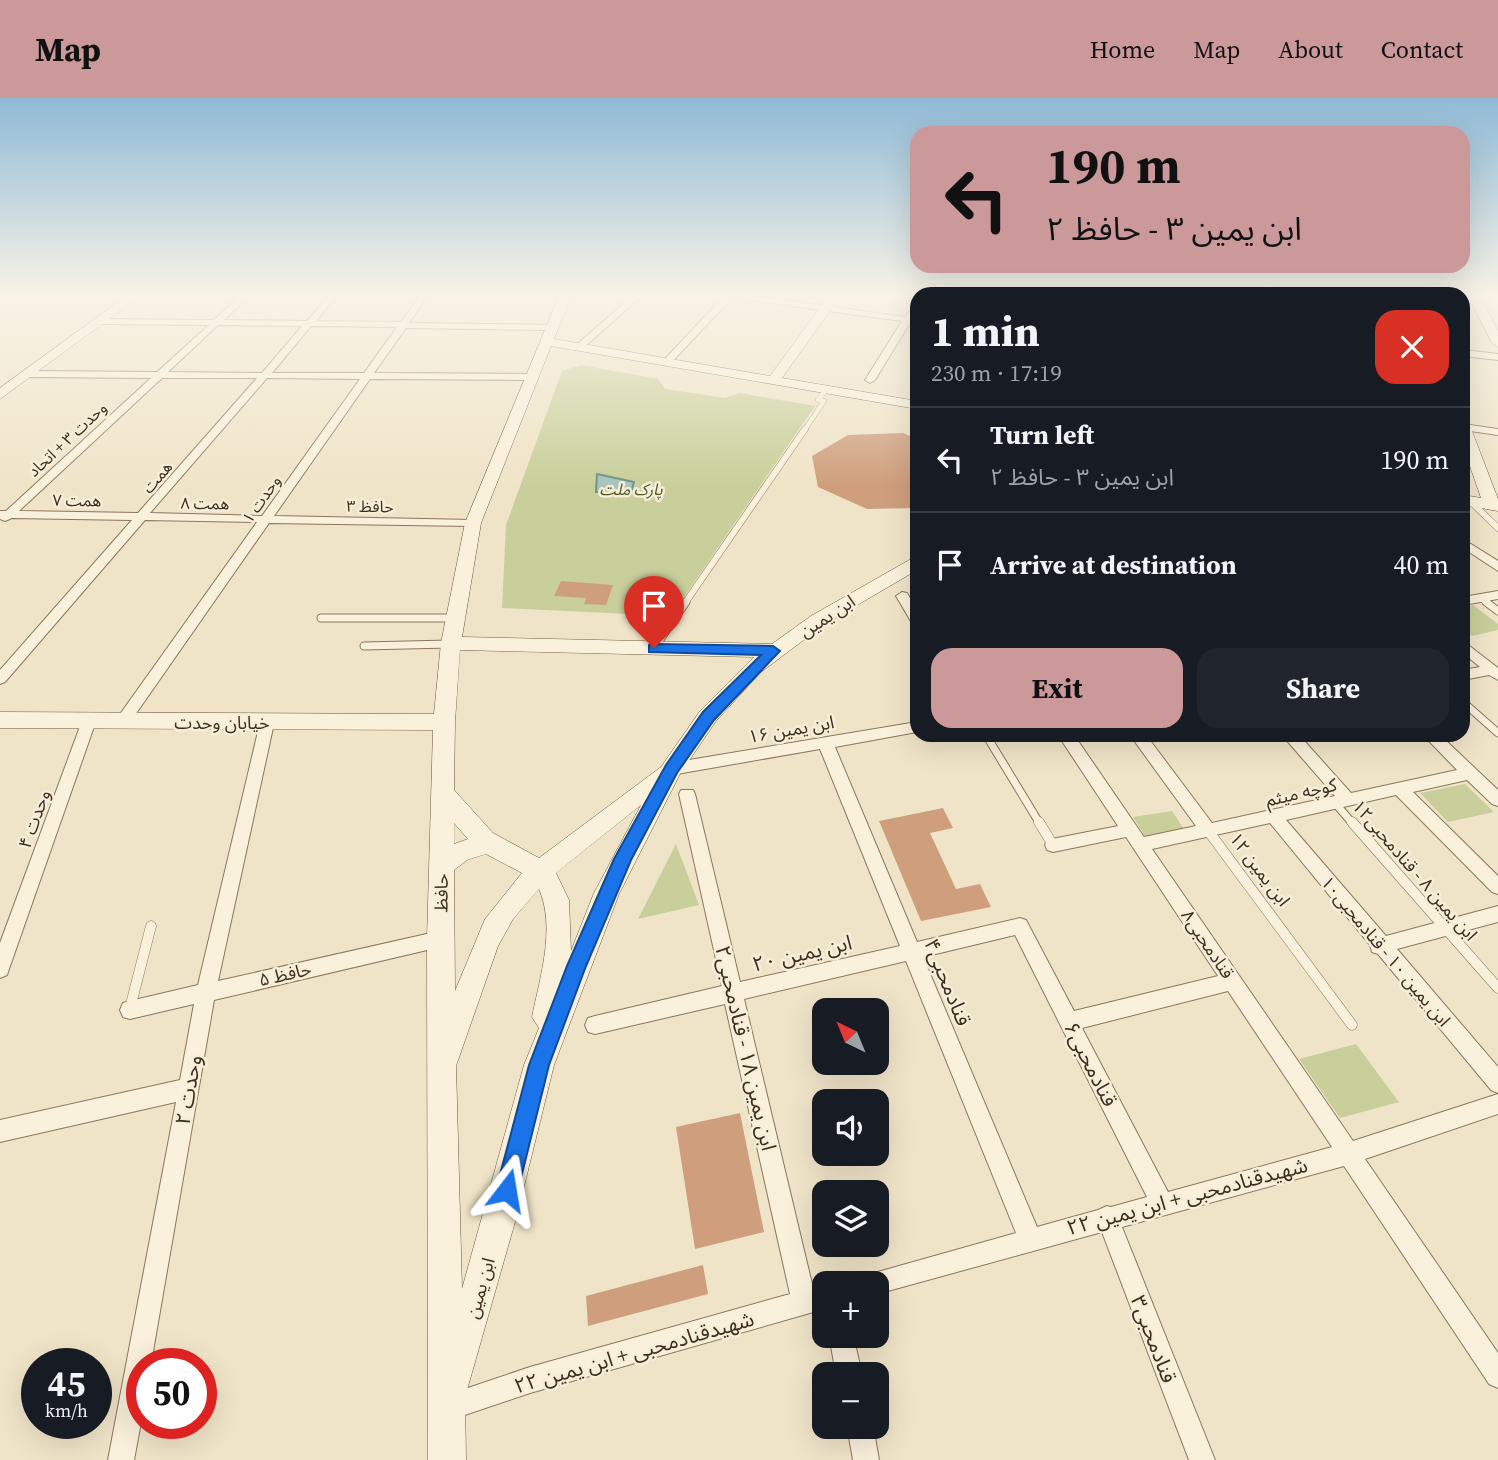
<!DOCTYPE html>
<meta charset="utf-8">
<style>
:root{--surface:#171b24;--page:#20242c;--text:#f1f3f6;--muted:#9ea1a6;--line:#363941;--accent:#cc999b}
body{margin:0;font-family:"Source Serif 4","Noto Sans Arabic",serif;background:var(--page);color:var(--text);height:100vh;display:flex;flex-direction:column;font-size:26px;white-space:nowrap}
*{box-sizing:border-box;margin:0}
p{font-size:23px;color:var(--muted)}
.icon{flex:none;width:38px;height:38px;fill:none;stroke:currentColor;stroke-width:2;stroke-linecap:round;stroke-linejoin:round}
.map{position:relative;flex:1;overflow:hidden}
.sheet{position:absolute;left:910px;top:189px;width:560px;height:455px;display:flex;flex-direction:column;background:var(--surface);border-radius:21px;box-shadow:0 7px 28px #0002}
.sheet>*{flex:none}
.banner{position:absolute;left:910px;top:28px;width:560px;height:147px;border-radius:21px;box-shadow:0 7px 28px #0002;background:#cc999b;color:#111;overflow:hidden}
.needle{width:46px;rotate:317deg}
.buttons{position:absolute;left:812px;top:900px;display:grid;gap:14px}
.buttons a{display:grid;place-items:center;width:77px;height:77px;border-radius:14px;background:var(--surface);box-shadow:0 7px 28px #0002;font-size:35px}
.speed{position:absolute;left:21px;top:1250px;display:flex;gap:14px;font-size:35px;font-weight:700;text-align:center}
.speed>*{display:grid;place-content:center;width:91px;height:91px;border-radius:50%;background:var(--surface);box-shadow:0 7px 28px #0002;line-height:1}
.speed small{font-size:18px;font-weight:400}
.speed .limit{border:10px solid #d22;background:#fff;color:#111}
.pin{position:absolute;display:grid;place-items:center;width:60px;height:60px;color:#fff;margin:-72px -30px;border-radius:50% 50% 50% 0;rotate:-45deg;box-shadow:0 0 7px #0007}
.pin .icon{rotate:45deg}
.me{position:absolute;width:77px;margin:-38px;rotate:14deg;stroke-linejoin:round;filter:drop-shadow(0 0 5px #0008)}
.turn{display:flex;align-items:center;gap:24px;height:147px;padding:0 21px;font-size:32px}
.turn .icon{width:91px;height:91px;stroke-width:2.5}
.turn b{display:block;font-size:49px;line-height:60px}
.round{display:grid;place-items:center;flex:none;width:74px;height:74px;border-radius:21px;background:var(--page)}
.headline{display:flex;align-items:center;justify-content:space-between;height:119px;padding:0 21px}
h1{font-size:42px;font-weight:700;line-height:52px}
.action{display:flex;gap:14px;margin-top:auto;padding:14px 21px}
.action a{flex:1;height:80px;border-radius:21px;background:var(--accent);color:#111;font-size:28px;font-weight:700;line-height:80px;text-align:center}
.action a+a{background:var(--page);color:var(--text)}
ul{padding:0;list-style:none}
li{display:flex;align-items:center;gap:21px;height:105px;padding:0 21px;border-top:2px solid var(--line)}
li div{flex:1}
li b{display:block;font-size:26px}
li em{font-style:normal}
header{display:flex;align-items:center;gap:42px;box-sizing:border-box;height:98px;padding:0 35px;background:var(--accent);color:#111}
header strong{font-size:33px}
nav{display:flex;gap:38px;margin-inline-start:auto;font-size:24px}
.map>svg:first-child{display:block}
.green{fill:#c9cf9b}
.water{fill:#a9c4bc;stroke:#6f938a;stroke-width:2}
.building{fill:#cf9f7d}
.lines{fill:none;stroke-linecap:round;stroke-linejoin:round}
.lane-far3-casing{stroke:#8d765c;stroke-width:5}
.lane-far2-casing{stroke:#8d765c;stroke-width:7}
.lane-far1-casing{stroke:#8d765c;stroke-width:9}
.lane-casing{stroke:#8d765c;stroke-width:11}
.street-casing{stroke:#8d765c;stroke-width:2}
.secondary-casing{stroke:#6f573f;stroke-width:1}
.lane-far3{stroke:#faf1dc;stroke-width:4.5}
.lane-far2{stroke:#faf1dc;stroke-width:6}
.lane-far1{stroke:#faf1dc;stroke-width:7}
.lane{stroke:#faf1dc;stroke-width:10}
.street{fill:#faf1dc;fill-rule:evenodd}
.secondary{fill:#faf1dc;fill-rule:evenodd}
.route{fill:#1a73e8;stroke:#114b97;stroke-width:2}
.labels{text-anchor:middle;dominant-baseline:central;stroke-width:5;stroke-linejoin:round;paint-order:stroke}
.far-street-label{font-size:16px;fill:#3d2e20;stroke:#f7eed8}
.far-park-label{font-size:16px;font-style:italic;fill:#4d5a26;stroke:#f7eed8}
.street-label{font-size:18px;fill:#3d2e20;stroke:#f7eed8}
.near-street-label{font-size:21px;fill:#3d2e20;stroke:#f7eed8}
</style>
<header>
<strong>Map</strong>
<nav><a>Home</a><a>Map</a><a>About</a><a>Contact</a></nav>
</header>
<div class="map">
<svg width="1498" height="1362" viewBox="0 0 1498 1362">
<rect width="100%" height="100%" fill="#f0e4c8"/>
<path class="green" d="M581,267L658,281L665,291L725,300L740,295L815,308L671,518L502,510L506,427L562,273Z
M1473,507L1498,526V532L1472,538L1463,531V510Z
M1465,686L1494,714L1448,724L1420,695Z
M1172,713L1184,731L1145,738L1133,719Z
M676,746L699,807L638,821Z
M1356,946L1399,1004L1340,1020L1299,961Z"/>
<path class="water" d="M597,376L634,384L631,395L596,394Z"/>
<path class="building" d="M903,335L917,341V410L867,411L818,389L812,358L848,337Z
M561,483L613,487L606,507L584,506L586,500L554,498Z
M943,710L953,730L930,735L956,791L980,786L991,809L921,823L879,723Z
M740,1015L764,1134L695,1151L676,1029Z
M703,1167L708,1196L588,1228L586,1198Z"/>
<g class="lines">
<g class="lane-far3-casing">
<path id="lane-far3" d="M804,333L824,303L818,302L826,292"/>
</g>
<g class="lane-far2-casing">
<path id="lane-far2" d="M1470,403L1498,430
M1481,500L1488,505
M685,505L805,331"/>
</g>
<g class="lane-far1-casing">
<path id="lane-far1" d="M1486,504L1498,513
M321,520H455
M364,548L449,546
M654,550L686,504
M1463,604L1498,635
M986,637L1040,726
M1336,706L1353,726"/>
</g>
<g class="lane-casing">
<path id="lane" d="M1039,724L1053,747
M1352,724L1498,890
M1209,734L1352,927
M130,910L151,828"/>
</g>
<g class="street-casing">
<path id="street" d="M242,196H251L224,222L307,223L331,196H339L316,223L401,224L421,196H429L409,225L556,227V231L553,232L406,230L374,275L532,276L537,279L532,282L370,281L274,418L473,422L479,425L473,428L269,425L128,627L123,628L116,623L118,619L257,424L145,422L5,584L0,586V572L132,422L12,420L5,423L0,421V413H6L151,280L28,279L23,276L28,273L157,274L209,227L100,226L97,225V221L214,222ZM218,227L302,228L262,275L168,274ZM311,228L397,229L364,275H272ZM162,280H257L138,415L19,413ZM267,280L360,281L262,418L150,415Z
M635,196H644L581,252H575V248Z
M720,196H742L905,219L917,205V214L913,220H917V226L910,225L875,282L870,285L865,282L902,223L732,200L669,267H663V263L724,198Z
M1463,252L1498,256V262L1463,258Z
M1463,326L1498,331V337L1463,332Z
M1463,441L1498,463V473L1463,450Z
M1498,493V501L1463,507V499Z
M902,494L907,495L917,512V526L912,525L896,498Z
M1463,543L1498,570V582L1489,577L1463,582V572L1480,569L1463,555Z
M89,618L96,623L9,871L7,877L0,880V845L82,623Z
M267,620L274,625L218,883L440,833L446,835L449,841L446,847L440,849L214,902L151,1265H142V1319L134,1362H108L176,1004L0,1044V1022L180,982L194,906L130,921L123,919L120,912L123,905L130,903L198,887L260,625Z
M917,624V634L835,649L917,844L1020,820L1026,822L1074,913L1218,878L1126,739L1053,754L1047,752L1045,747L1047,742L1118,728L1058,637H1074L1144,739L1196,728L1130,637H1146L1212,725L1335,698L1282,637H1299L1351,695L1457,672L1423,637H1440L1498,692V708L1492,706L1467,682L1413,694L1498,778V796L1492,794L1396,697L1286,722L1386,838L1498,808V824L1397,851L1498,969V995L1491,992L1378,856L1372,854L1370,847L1270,725L1152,751L1353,1043L1498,996V1016L1365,1061L1498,1255V1290L1489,1286L1344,1068L1122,1129L1215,1362H1189L1102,1134L877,1196V1185H863L867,1177L1016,1135L906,863L744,901L813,1190L824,1187V1211L530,1295L447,1323L438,1319L434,1310L438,1301L447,1297L530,1269L790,1196L725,906L595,936L588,934L585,927L588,920L595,918L722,888L679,696L681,692H693L695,696L740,884L900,848L820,651L671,677L663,671L671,665ZM1015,837L1147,1099L1111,1109L1107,1108L1098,1112L1037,1129L923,859ZM1228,893L1332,1049L1168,1094L1082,930Z
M829,1237H853L862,1276H836Z
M847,1328H873L879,1362H853Z"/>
</g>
<g class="secondary-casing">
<path id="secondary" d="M129,196H143L0,301V290Z
M560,196H572L554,241L770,278L830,196H842L782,280L917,303V311L551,248L481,425L462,539L772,546L811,518L911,461L917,460V472L825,526L761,574L716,623L680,676L619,796L554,967L517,1117L465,1299L466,1362H428L427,841L433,632L0,630V614L434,616L441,545L465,425ZM460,552L754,559L700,613L661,669L539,760L493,735L454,692L455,624ZM641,707L594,795L571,853L569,802L556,775ZM454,725L468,741L454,746ZM486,756L522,775L485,821L455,893L454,772L467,762ZM539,791C556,830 540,879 532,919L539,930L524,967L462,1191L456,968L498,848L513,821Z
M1467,196H1479L1498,233V249L1492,245Z
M1463,324L1470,328L1498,401V413L1463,407V397L1481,400L1463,348Z"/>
</g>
<use href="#lane-far3" class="lane-far3"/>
<use href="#lane-far2" class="lane-far2"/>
<use href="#lane-far1" class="lane-far1"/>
<use href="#lane" class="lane"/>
<use href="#street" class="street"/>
<use href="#secondary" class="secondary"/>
</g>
<linearGradient id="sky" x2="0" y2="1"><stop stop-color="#8fbad6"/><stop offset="0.51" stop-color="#f8f3e6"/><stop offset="1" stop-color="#f8f3e6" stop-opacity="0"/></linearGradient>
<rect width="1498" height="387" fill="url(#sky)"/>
<path class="route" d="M654,546L773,548L780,553L714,622L677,675L631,762L586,868L549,967L518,1092L515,1100L507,1103L499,1100L496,1092L529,967L567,868L614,761L666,667L703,614L761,557L649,554V547Z"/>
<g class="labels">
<g class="far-street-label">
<text transform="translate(67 341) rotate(-43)">وحدت ۳ + اتحاد</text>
<text transform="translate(157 379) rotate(-49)">همت</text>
<text transform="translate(261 401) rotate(-55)">وحدت ۱</text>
<text transform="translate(77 402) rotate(1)">همت ۷</text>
<text transform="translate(205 405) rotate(1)">همت ۸</text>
<text transform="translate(370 408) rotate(1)">حافظ ۳</text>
</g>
<g class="far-park-label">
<text x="631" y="391">پارک ملت</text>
</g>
<g class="street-label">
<text transform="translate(827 518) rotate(-33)">ابن یمین</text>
<text x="222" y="624">خیابان وحدت</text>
<text transform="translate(791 631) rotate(-10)">ابن یمین ۱۶</text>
<text transform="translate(1301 694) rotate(-13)">کوچه میثم</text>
<text transform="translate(34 721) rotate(-70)">وحدت ۴</text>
<text transform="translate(1260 771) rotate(53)">ابن یمین ۱۲</text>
<text transform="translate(1415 772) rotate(49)">ابن یمین ۸ - قنادمحبی۱۲</text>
<text transform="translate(441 795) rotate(-89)">حافظ</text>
<text transform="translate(1208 846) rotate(56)">قنادمحبی۸</text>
<text transform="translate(1386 853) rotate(50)">ابن یمین ۱۰ - قنادمحبی۱۰</text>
<text transform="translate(285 876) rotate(-13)">حافظ ۵</text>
<text transform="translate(480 1190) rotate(-74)">ابن یمین</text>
</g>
<g class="near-street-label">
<text transform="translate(802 855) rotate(-13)">ابن یمین ۲۰</text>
<text transform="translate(948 884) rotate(68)">قنادمحبی۴</text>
<text transform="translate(746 950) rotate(77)">ابن یمین ۱۸ - قنادمحبی۲</text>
<text transform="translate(1091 966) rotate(63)">قنادمحبی۶</text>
<text transform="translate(188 992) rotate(-80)">وحدت ۲</text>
<text transform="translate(1187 1098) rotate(-15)">شهیدقنادمحبی + ابن یمین ۲۲</text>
<text transform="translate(1154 1241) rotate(69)">قنادمحبی۳</text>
<text transform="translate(634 1254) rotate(-16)">شهیدقنادمحبی + ابن یمین ۲۲</text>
</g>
</g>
</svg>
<div class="buttons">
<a><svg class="needle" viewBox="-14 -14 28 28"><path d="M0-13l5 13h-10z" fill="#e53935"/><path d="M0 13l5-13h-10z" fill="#9ea1a6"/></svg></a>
<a><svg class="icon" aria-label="sound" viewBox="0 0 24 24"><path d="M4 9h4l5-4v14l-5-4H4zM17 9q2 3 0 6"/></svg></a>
<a><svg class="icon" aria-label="layers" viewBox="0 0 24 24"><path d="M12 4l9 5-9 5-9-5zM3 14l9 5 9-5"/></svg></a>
<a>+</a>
<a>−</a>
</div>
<div class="speed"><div>45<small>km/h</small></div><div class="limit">50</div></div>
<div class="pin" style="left:654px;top:550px;background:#d93025"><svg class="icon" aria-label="arrive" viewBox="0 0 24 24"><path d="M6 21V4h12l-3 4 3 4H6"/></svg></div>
<svg class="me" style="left:507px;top:1092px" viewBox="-20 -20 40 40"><path d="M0-17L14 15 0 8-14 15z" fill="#1a73e8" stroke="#fff" stroke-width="4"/></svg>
<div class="banner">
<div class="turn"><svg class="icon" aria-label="left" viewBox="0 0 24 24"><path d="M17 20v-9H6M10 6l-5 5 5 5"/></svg><div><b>190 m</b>ابن یمین ۳ - حافظ ۲</div></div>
</div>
<section class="sheet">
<div class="headline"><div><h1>1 min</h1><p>230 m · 17:19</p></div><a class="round" style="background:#d93025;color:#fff"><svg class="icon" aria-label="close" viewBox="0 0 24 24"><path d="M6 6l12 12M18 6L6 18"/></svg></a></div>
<ul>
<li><svg class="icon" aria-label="left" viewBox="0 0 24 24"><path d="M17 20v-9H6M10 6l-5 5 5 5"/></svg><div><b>Turn left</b><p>ابن یمین ۳ - حافظ ۲</p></div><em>190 m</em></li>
<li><svg class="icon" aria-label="arrive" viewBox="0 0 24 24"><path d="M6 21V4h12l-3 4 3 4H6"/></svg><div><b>Arrive at destination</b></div><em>40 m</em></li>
</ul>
<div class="action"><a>Exit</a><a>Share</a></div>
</section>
</div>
